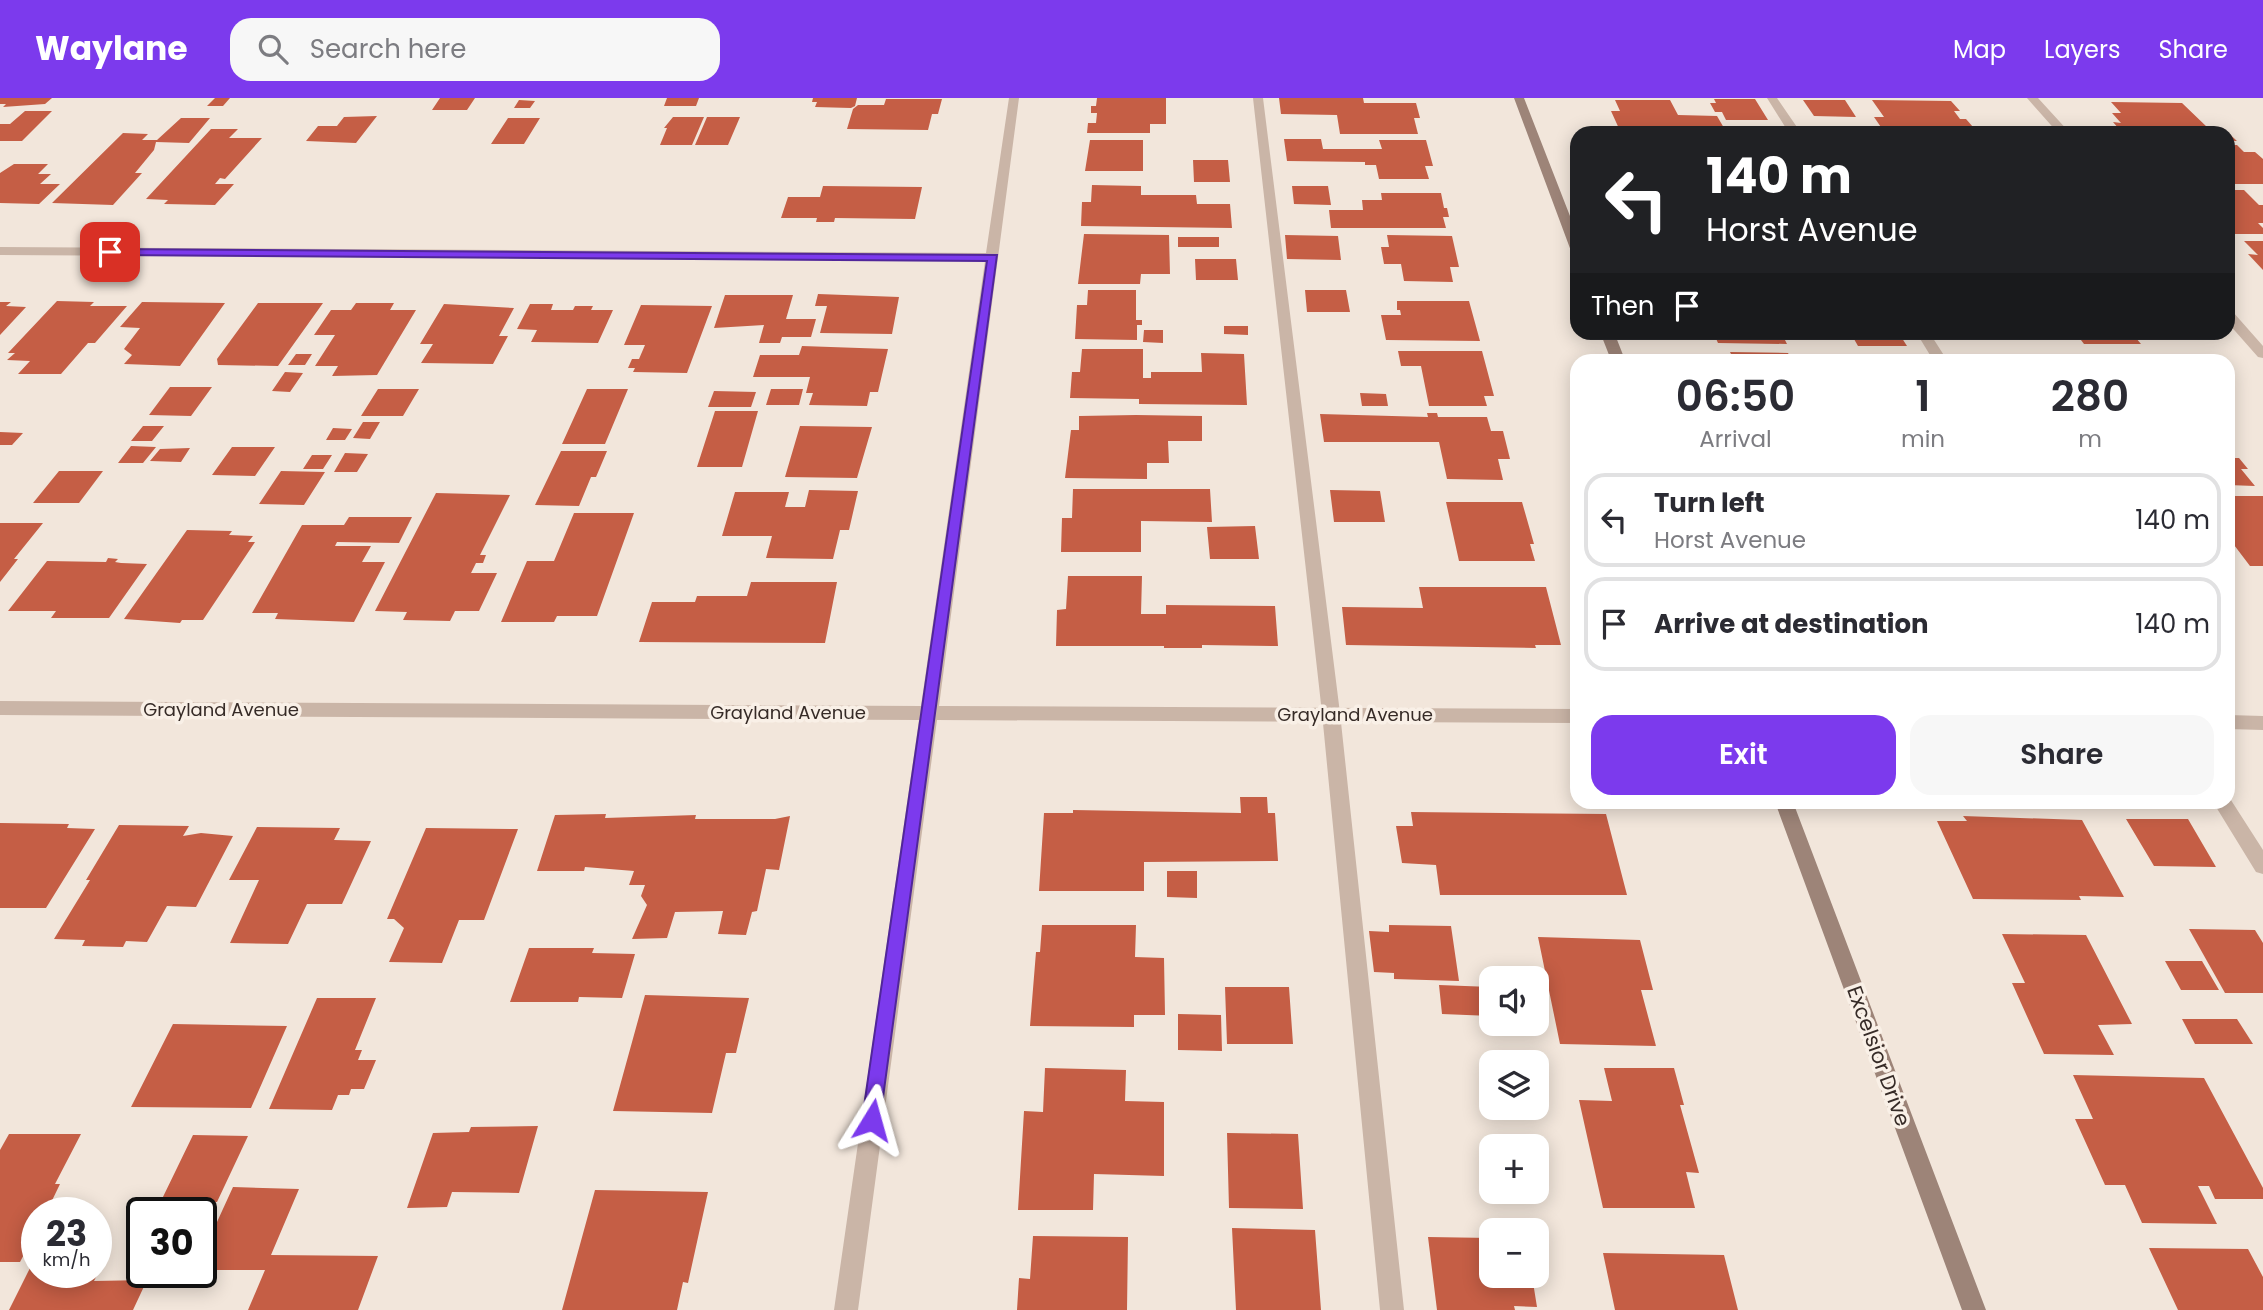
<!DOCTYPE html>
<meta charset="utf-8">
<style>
:root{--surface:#fff;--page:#f7f7f7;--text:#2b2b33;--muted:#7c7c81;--line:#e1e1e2;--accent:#7c3aed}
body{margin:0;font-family:Poppins,sans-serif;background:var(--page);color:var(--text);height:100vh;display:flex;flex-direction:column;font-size:26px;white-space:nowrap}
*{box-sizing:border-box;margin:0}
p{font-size:23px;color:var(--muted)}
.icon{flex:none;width:38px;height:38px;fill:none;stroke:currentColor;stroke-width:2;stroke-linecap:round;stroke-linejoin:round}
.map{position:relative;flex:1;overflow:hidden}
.drawer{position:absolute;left:1570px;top:256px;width:665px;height:455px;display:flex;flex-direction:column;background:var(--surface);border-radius:21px;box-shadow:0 4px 18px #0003}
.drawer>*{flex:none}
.guide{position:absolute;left:1570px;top:28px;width:665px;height:214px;border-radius:21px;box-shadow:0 4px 18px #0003;background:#202124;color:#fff;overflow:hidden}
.tools{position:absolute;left:1479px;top:868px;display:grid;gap:14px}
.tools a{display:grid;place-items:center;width:70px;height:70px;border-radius:14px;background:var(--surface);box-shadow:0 4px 18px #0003;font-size:35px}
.speed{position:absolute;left:21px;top:1099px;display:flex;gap:14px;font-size:35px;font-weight:700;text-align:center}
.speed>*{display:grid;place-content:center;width:91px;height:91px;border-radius:50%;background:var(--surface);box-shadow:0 4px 18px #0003;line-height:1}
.speed small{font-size:18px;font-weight:400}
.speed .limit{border:4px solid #111;border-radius:10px;background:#fff;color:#111}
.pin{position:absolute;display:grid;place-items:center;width:60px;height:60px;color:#fff;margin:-30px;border-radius:14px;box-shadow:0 4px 10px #0006}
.me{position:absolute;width:77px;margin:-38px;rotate:8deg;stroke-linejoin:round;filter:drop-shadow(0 0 5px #0008)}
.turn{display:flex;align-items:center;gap:24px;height:147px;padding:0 21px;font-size:32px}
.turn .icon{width:91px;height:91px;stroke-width:2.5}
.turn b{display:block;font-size:49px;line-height:60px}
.then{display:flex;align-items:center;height:66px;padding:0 21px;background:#0003;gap:14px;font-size:26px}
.eta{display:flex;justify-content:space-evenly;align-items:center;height:119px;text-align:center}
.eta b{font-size:42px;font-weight:600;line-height:49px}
.cta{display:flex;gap:14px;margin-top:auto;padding:14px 21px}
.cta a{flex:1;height:80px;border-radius:21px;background:var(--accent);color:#fff;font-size:28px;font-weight:600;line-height:80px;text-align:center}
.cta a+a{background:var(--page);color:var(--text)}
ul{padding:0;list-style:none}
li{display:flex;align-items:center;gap:21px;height:94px;margin:0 14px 10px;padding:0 7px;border:4px solid var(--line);border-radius:21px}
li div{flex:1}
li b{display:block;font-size:26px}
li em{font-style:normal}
header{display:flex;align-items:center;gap:42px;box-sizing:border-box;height:98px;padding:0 35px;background:var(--accent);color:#fff}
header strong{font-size:33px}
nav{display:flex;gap:38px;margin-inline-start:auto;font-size:24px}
.search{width:490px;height:63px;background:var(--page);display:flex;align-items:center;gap:18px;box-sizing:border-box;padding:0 24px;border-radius:21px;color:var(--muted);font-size:26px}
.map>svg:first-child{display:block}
.building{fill:#c55e45}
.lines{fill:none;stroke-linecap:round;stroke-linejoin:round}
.lane{fill:#cab5a7;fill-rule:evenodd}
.street{fill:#cab5a7;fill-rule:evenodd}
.secondary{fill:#9d8478;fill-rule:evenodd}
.route{fill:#7c3aed;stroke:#51269a;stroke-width:2}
.labels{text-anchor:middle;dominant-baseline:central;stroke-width:7;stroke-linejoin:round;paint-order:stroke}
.street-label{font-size:18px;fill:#362b27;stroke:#f9f0e7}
.near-street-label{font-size:21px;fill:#362b27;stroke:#f9f0e7}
</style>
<header>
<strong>Waylane</strong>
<div class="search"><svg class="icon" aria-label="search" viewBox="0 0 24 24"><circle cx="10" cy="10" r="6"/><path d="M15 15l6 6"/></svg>Search here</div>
<nav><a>Map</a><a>Layers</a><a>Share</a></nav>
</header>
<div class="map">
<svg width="2263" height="1212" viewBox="0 0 2263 1212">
<rect width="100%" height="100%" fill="#f2e6db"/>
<path class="building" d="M0,0H52L45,6L3,9L6,6H0Z
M215,0H230L223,8H207Z
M440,0H475L467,12H432Z
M667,0H699L696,8H664Z
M813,0H857L855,8L851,10L815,9L817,4H812Z
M1097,0H1166V26H1150V35H1087L1088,25H1096L1097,15H1091V8H1096Z
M1279,0H1363L1364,5H1416L1420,20H1414L1418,36H1340L1337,17L1281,16Z
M886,1H942L938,16H932L928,32L847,31L853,11L858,7H884Z
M1714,1H1755L1768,22H1726L1722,14H1715L1710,5H1716Z
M519,2L535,3L530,10H514Z
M1615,2H1670L1678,17L1717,18L1724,30H1703L1707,35H1621L1611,13H1620Z
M1803,2H1845L1856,19L1814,18Z
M1872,2L1951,3L1960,13H1954L1960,21H1966L1973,29H1966L1971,35H1885L1874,19H1884Z
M2111,4L2182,5L2208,30H2223L2237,43H2228V35H2132L2128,31H2119L2113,24L2121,25L2112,15H2121Z
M25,13H52L22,43H0V26H10Z
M377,18L356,45L306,43L318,28H337L344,19Z
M673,19H704L692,47H660L667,30H664Z
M707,19H740L728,47H695Z
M181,20H210L189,45L156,44L154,52L135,75H142L113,107L52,105L123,35L148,36L142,42H157Z
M508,20H540L524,46H491Z
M211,31H238L229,40H262L225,81L220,80L215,86H234L215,107L164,106L168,102L146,101Z
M1284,41H1321L1323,51H1382L1379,42H1426L1433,68H1425L1429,81H1379L1376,67H1365V64L1287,63Z
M1090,42H1143V73H1085Z
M2228,47H2237L2244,54H2255L2263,61V86H2228Z
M1193,62H1228L1230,84H1194Z
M14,66H48L38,76H51L40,86H60L39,106L0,105V75Z
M1092,87L1141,88V97H1196L1197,106H1230L1232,130L1081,128L1082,104H1091Z
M823,88L922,89L915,121L835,120L834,124H816L817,120H781L788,99H820Z
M1292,88H1328L1331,107L1294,106Z
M2228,92H2244L2259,107H2263V125H2258L2263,130V136H2228Z
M1381,95H1441L1444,110H1447L1449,119H1443L1446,130H1331L1329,112H1363L1362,102H1382Z
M1084,136L1169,137L1170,176H1141L1140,186H1078Z
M1285,137L1338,138L1341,162L1287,161Z
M1387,137L1452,138L1459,169H1450L1453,184L1404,183L1401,166H1384L1381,149H1389Z
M1178,139H1219V149H1178Z
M2244,143H2263V172L2248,156L2258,157Z
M1195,161H1236L1238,182H1196Z
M1088,192H1136V222H1142V227H1137V242L1075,241L1077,207H1087Z
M1305,192H1346L1350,214H1307Z
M818,196L899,199L892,236L820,235L827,208H815Z
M725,197H793L786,221H816L811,239H782L780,245H759L764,227L714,230Z
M57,203L94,204L90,208H127L95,245H88L61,276H18L30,263L7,262L15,255H8Z
M1397,203H1469L1480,243L1386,242L1381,217H1401L1400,212H1397Z
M0,204H11L6,208L26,209L0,237Z
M142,204L225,205L180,268L124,266L132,257L124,251L140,230L120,229Z
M258,205H323L278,268L218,267L217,261Z
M356,205H394L390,212H416L377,277L332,278L338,268H315L335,237H314L331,212H351Z
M444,206L514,210L499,238H508L493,266L421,265L433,246H420Z
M530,206H553L551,212H573L575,208H593L591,212H613L598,245L531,244L537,232L517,231Z
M641,207L712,208L687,275L633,274L635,270H628L632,261H639L645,247H624Z
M1224,228H1248V237L1224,236Z
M1144,232H1163V245L1143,244Z
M1713,234H1781L1787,246L1718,245Z
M1850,234H1898L1907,248H1858Z
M2075,234H2131L2141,246H2084Z
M802,248L888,251L878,294H870L867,308L809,307L813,295H806L810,279H753L760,257H799Z
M1082,251H1143V280H1151V274H1202L1201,255L1244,256L1247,307L1139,306V301L1070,300L1072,274H1080Z
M1398,253H1482L1494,298H1484L1487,308H1429L1421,268H1401Z
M1730,254L1788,255L1792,262H1734Z
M296,256H312L305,267H288Z
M2100,256L2146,257L2151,262H2105Z
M285,274L303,275L290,294L272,293Z
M170,289H212L191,318L149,317Z
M378,291H419L403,318H361Z
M587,291H628L605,346H562Z
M771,291H803L799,307H766Z
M714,293L756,294L751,309H708Z
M1360,295L1386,296L1388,308H1362Z
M715,313H758L742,369H697Z
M1427,315H1437L1438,319H1487L1491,333H1503L1510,361H1498L1503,382L1447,381L1439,344H1324L1320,316L1428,319Z
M1136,317L1202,318V343H1168L1169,365H1147V381L1065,380L1071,332H1079V318Z
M363,324H380L370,341L353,340Z
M143,328H164L152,343H131Z
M800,328L872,329L857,380L785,379Z
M333,330L352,331L345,342H326Z
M0,334L23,335L12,347H0Z
M131,348L156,349L143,365H118Z
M232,349H275L255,378L212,377Z
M190,350L181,364L150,363L160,351Z
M561,353H607L596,379H591L579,408L535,407Z
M345,355L368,356L357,374H334Z
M2228,355L2232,360H2239L2248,371H2241L2255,388L2228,387Z
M312,357H332L323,371H303Z
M59,373H103L79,405H33Z
M281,373L325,374L304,407L259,406Z
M1073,391H1210L1212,424L1141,423V454H1061L1062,420H1072Z
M809,392L858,393L849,432H840L833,461L766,460L772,438H722L735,394H789L785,409H805Z
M1330,392L1380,393L1385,424H1334Z
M436,395L510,397L480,457H486L483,465H476L471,475H497L479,513H455L450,523L403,522L407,514L375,513Z
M2228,398H2263V468H2250L2228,439Z
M1446,404H1522L1534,446H1530L1535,463H1459Z
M574,415H634L597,518H557L554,524H501L527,463H554Z
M349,419H412L399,445L337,444L335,448H371L362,464H385L354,524L275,521L278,515H252L302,427H344Z
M0,425H43L14,461H18L0,484Z
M1255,428L1259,461H1210L1207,429Z
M187,432L232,433L229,437L253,438L248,444H255L203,522H182L180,525L124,521Z
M108,460L118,461L115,464L121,465L147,466L109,520H51L56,513H8L47,463L106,464Z
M1068,478H1142L1141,516H1166V507L1275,508L1278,548L1202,547V550H1164V548H1056L1057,512L1066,511Z
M751,484H837L825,545L639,544L652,504H695L697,498H747Z
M1419,489H1546L1561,547H1535L1536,550L1346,547L1342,509L1423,510Z
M1240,699H1267L1268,715H1275L1278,763L1144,764V793H1039L1044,715H1073V712L1241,715Z
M1411,714L1606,716L1627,797H1440L1436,767L1402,765L1396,728H1413Z
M606,716L605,720L696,717L695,721H775L790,718L779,772L766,771L757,813L752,814L746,837L718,836L723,813L675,814L667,840L632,841L647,807L641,798L645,787H629L634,773L585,769L584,773H537L555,717Z
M1963,718L2082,722L2124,799L2079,798L2081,802L1973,801L1937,723H1967Z
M2126,721H2188L2216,769L2154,768Z
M0,725L69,726L67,730L95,731L46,810H0Z
M119,727L189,728L183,738L201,735L233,738L196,809L167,808L147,844L126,843L123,849L82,848L85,842L54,841L90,782H86Z
M257,729L340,730L334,742L371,743L342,806H307L288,846L230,845L259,782H229Z
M426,730L518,731L484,822H459L442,865L389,864L404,830L394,821H387Z
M1167,773H1197V800L1167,799Z
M1042,827H1136L1135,859L1164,860L1165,917H1134V929L1030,928L1036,854H1040Z
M1389,827L1451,828L1459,883L1394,881V875L1374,874L1369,833L1389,834Z
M2189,831L2255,832L2263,845V895H2225Z
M2002,836L2086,837L2132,926L2098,927L2114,957L2044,956L2012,885H2025Z
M1538,839L1640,842L1653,892H1641L1656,948L1560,946Z
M529,850H594L592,855L635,856L622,900L579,899L578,904H510Z
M2165,863H2202L2219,892H2181Z
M1439,887L1491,889V918L1442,916Z
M1225,889H1289L1293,946H1227Z
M645,897L749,900L736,955H726L712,1015L613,1013Z
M317,900H376L355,952H362L358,962H376L364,991H351L349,997H338L332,1012L269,1011Z
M1178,916L1221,917L1222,953L1178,952Z
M2182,921H2237L2253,946H2195Z
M173,926L287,928L251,1010L131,1009Z
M1045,970L1126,972L1125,1003L1164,1004V1078L1094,1076L1093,1112H1018L1024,1013L1043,1014Z
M1604,970H1674L1684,1007H1680L1699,1075L1686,1074L1695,1110H1603L1579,1002L1612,1003Z
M2073,977L2204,980L2263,1090V1101H2215L2209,1088H2198L2217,1126L2142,1125L2125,1087H2105L2075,1021H2093Z
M538,1028L519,1095L452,1094L447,1109L407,1110L433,1035L469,1034L471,1029Z
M1227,1035L1298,1036L1303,1111L1229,1110Z
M9,1036H81L55,1086H60L46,1115H37V1132L20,1164H0V1052Z
M193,1037L248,1038L217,1104L161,1103Z
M233,1089L299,1091L271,1157L378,1158L358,1212H248L265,1172H201V1159Z
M595,1092L708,1094L688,1185L683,1184L677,1212H562Z
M1232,1130L1315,1132L1321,1212H1236Z
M1033,1138L1128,1139L1127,1212H1017L1019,1180L1030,1181Z
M1428,1139L1491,1140V1178H1532L1537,1209L1514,1208L1515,1212H1437Z
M2149,1150L2248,1151L2263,1179V1212H2178Z
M1603,1155L1724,1157L1738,1212H1615Z
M34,1162H37V1174H96V1163H104L94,1183L147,1182L133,1212H9Z"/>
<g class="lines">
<path class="lane" d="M1253,0H1263L1340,615L1404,1212H1380L1322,615Z
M1767,0H1777L1801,35H1789Z
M1916,234H1929L1947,262H1933Z
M2229,699L2263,752V776L2256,774L2213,704H2228Z"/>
<path class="street" d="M1009,0H1019L939,608L1577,611V625L937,622L858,1212H834L919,622L0,617V603L921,608L985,163L0,157V149L986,155Z
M2027,0H2038L2070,35H2058Z
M2228,213L2233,214L2263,248V260L2258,259L2228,225Z
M2228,617L2263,618V632L2228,631Z"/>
<path class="secondary" d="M1514,0H1524L1577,136V157L1571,153Z
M1600,234H1614L1625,262H1611Z
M1775,704H1793L1986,1212H1962Z"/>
</g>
<path class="route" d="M106,151L997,157L879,1029L872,1032L865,1029L862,1022L987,163L110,157L106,156Z"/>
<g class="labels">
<g class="street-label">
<text x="221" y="611">Grayland Avenue</text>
<text x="788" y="614">Grayland Avenue</text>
<text x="1355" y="616">Grayland Avenue</text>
</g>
<g class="near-street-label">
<text transform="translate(1879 958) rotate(70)">Excelsior Drive</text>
</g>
</g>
</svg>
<div class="tools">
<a><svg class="icon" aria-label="sound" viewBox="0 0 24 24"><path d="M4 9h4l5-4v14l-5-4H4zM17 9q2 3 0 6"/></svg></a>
<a><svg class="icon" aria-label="layers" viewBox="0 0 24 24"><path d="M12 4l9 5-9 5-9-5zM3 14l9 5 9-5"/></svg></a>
<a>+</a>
<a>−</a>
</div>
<div class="speed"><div>23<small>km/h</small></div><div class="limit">30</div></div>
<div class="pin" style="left:110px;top:154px;background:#d93025"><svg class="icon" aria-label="arrive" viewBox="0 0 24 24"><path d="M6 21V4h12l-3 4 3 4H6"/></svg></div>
<svg class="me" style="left:872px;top:1022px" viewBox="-20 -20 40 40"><path d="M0-17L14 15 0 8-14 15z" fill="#7c3aed" stroke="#fff" stroke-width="4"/></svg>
<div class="guide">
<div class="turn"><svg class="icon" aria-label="left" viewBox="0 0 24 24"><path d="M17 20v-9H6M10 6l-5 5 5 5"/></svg><div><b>140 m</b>Horst Avenue</div></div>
<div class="then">Then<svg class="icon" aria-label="arrive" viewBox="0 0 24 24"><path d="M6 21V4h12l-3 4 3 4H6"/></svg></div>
</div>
<section class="drawer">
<div class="eta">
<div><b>06:50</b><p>Arrival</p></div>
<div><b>1</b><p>min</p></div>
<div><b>280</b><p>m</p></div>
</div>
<ul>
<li><svg class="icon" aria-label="left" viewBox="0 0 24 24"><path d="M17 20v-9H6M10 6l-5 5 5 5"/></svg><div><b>Turn left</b><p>Horst Avenue</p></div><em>140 m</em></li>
<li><svg class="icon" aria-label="arrive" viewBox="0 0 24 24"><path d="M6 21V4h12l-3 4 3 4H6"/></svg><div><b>Arrive at destination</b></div><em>140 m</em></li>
</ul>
<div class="cta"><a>Exit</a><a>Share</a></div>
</section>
</div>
